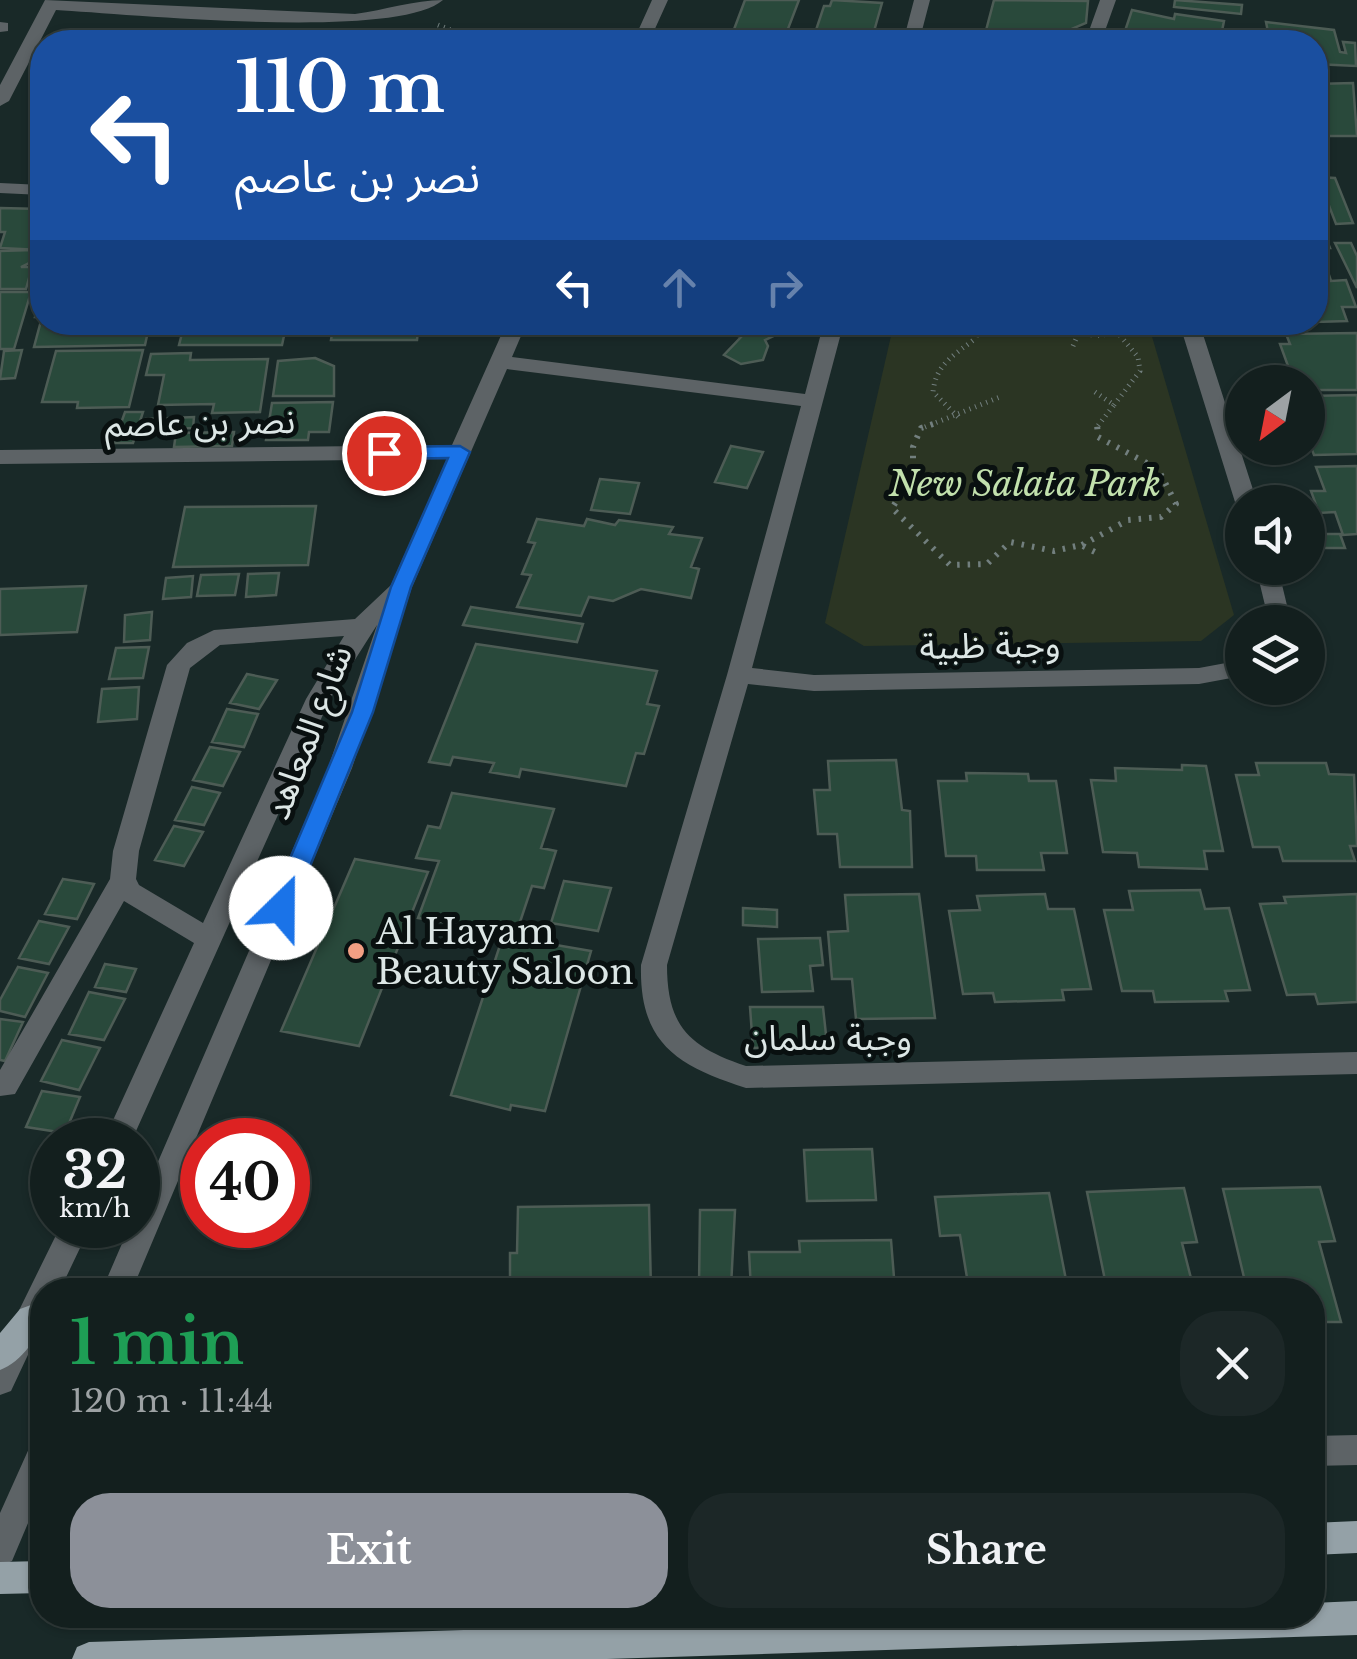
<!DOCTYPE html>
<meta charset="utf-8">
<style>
:root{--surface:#131f1e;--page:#1c2727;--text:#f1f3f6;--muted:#9da2a4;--line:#323d3c;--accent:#8c9099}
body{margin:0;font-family:"Libre Baskerville","Noto Sans Arabic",serif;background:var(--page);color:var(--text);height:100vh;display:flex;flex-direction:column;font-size:38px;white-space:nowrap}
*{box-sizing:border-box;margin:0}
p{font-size:32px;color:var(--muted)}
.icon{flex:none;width:55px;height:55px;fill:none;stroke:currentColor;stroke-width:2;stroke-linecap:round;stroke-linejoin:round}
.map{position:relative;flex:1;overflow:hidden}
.details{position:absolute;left:30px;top:1278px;width:1295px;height:350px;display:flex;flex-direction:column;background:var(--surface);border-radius:40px;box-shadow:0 2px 8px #0004,0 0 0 2px var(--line)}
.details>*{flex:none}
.guide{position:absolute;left:30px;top:30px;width:1298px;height:305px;border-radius:40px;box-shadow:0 2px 8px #0004,0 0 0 2px var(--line);background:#1a4fa0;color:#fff;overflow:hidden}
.needle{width:65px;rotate:212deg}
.controls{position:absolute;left:1225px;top:365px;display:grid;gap:20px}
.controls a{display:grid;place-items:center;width:100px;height:100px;border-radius:50%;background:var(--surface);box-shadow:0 2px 8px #0004,0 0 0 2px var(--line);font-size:50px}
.speed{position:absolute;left:30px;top:1118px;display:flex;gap:20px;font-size:50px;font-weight:700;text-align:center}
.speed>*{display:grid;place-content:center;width:130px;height:130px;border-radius:50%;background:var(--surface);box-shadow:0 2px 8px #0004,0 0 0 2px var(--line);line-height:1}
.speed small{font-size:25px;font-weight:400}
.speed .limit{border:15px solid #d22;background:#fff;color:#111}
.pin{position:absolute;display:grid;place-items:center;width:85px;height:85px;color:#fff;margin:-42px;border:5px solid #fff;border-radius:50%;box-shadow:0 2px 10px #0007}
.me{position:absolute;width:110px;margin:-55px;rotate:23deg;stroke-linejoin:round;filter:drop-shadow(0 0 8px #0008)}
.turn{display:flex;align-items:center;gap:35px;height:210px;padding:0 40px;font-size:45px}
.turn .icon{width:130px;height:130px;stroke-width:2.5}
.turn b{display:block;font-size:70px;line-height:85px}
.lanes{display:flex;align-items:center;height:95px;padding:0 40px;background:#0003;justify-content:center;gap:50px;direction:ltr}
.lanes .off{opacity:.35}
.round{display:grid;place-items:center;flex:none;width:105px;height:105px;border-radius:40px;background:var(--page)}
.headline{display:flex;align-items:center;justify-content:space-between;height:170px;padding:0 40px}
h1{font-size:60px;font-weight:700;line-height:75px;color:#1e9e55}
.primary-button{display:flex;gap:20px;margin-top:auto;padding:20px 40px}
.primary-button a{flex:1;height:115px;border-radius:40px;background:var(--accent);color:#fff;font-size:40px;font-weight:700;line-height:115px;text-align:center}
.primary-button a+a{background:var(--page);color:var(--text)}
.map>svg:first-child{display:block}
.green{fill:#2b3523}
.building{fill:#29493b;stroke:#4d5c55;stroke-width:2.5}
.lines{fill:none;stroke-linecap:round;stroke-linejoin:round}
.path-far1{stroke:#727f7e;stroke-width:5;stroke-dasharray:1 5;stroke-linecap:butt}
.path{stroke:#727f7e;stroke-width:6;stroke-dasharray:2.5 8;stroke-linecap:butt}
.minor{fill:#5d6366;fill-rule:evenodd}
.major{fill:#94a1a7;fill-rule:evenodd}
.route{fill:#1a73e8;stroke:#114b97;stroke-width:2.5}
.poi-dot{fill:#f39f83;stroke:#091010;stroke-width:4}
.labels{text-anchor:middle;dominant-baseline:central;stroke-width:10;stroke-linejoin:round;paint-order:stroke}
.street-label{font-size:35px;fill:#dce6e5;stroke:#091010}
.park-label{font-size:35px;font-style:italic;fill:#c2e1ad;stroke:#091010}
.poi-label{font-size:35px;fill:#dce6e5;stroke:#091010;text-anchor:start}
</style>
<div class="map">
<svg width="1357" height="1659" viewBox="0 0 1357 1659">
<rect width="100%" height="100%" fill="#192928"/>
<path class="green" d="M894,323H1148L1234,615L1201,641L864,646L825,623Z"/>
<path class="building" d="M745,0H799L783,42L730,40Z
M832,0L882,3L871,42L813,39L824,6H830Z
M994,0L1088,1L1086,23L1041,42L984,38Z
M1175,0L1242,5L1241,14L1174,7Z
M1132,10L1174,19L1175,14L1224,21L1222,31L1230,32L1228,38L1219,37L1218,42H1133L1132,35L1124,34Z
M1266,22L1334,30L1340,52L1346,53L1343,42L1355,43L1356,66L1315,64V42H1270Z
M1353,83L1357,136H1315V84Z
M1318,177L1335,178L1353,223L1336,224Z
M0,208L42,209V250L0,248L5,232H0Z
M1315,223H1320L1330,248H1317L1322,262H1315Z
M1335,243H1351L1357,256V288Z
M33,250L29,263L21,267H32L26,289H0V251Z
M1315,269H1327L1331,281L1346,280L1356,307H1342L1347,321L1315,322Z
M0,292H31L14,349H0Z
M38,305L42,304V322H150L145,345L34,347L42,317H35Z
M185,322H287L282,345H179Z
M334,322H419L417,340H331Z
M737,322H783L785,325L784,331L765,340L768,346L763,360L741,364L724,355L741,337L733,334Z
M1357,333V390H1309L1304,377H1292L1280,344H1290L1286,334Z
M22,350L15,378L0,379L4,351Z
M143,350L129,407L77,408L78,402H42L56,351Z
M191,353L190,360L268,359L260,412L212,413L214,404L158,405L164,375H146L151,354Z
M315,358L334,366V396H273L278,361Z
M1357,395V454L1314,455L1308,439V396Z
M333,402L329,432H309L308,440H266L272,403Z
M125,412H143L133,443H114Z
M194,417L193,428L144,430L146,419Z
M234,432L232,446L174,447L176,433Z
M731,446L763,452L747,488L715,482Z
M1357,466V534L1343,535L1335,512L1319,513L1311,491H1325L1316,467Z
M600,479L639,483L630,514L591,510Z
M316,506L308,565L173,567L185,507Z
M537,519L584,526L587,519L615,525L619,520L673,527L669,534L702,538L691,567L699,569L691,598L641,589L613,601L589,597L581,616L517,607L531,575L522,574L535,543L528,542Z
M1314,534H1340L1345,548H1318Z
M279,573L276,595L246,597L248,574Z
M239,574L235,595L197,596L201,575Z
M193,576L191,597L163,599L166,578Z
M86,586L77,632L0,635V589Z
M471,607L583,624L577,642L463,625Z
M152,612L150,640L124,642L125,615Z
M476,644L657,671L647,704L659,706L644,754L636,753L626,786L521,769L519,777L490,772L494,763L453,757L450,765L429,762Z
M149,647L143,678L109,679L116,648Z
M247,674L277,680L259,709L230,703Z
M139,687L137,719L98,722L102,689Z
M227,709L258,714L244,747L212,742Z
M210,747L240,752L223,786L193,780Z
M896,760L902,810L910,811L912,867H840L837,834H818L814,790H830L828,761Z
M1256,763H1326L1329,774L1354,775L1357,846H1350L1355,861H1283L1279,847H1253L1236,775H1259Z
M1182,765L1206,766L1223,851H1204L1207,869L1139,867L1137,853L1103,852L1091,780L1116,781L1115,768L1182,770Z
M966,773L1028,774L1029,781H1056L1067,853H1041L1044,870H977L976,856H946L938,781H967Z
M192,787L220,793L204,825L175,820Z
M452,793L554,809L541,848L556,851L544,888L532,886L516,934L418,918L439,861L416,858L428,826L440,828Z
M174,826L203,832L184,866L155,860Z
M355,859L428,872L359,1046L281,1031Z
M63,879L94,884L77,919L45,914Z
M564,881L611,888L598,931L551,923Z
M1200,890L1205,909L1229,908L1250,990L1225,991L1228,1001L1155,1002L1153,991H1122L1104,910H1133L1129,891Z
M919,894L935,1018L856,1019L852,979H832L828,932L848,931L845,895Z
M1045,894L1048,909H1074L1091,989L1062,990L1064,1000L995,1002L993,993L963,994L949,911L980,910L977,896Z
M1357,894V1002L1318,1004L1315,994L1287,995L1260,904L1286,903L1284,897Z
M743,908L777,910V927L743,925Z
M39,921L69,927L49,964L19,958Z
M503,936L591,951L545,1111L511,1105L510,1110L451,1095Z
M820,938L823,965L810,966L813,991L762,992L758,939Z
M105,964L136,969L126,992L95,987Z
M18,967L48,973L25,1017L0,1011V1000Z
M89,992L125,999L104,1040L69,1034Z
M750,1007H823L827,1044L753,1048Z
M0,1019L23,1022L5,1061L0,1060Z
M62,1040L100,1048L79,1090L41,1081Z
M42,1091L80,1097L65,1133L26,1127Z
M872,1149L876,1200L807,1201L804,1150Z
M1320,1187L1335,1241L1319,1242L1341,1322H1312V1290H1247L1223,1189Z
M1184,1188L1197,1242L1182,1243L1194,1290H1107L1087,1192Z
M1049,1193L1068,1290H969L960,1235L940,1236L935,1197Z
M649,1205L651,1290H510V1253H517L518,1207Z
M700,1210H735L731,1287L699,1286Z
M891,1240L895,1290H751L749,1252H800L799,1241Z"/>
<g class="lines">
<path class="path-far1" d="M438,25L461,34L574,42
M1080,322L1093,336L1118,333
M1073,346L1081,327
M1095,392L1114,405L1097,427
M1114,405L1140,371L1138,357L1118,333L1119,322
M958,417L933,392C936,363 955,355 976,338L979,322
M925,427L1000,397"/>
<path class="path" d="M933,424L921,428L913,447V476L892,508L950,565L987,564L1010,542L1054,551L1081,545L1095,552
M1082,545L1128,520L1161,517L1176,504L1158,469L1098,437L1097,424"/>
<path class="minor" d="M45,0L355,14C385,10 414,0 443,0C396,41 129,14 56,10L9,101L0,106V85Z
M652,0H668L649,42H633Z
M914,0H930L919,42H903Z
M1100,0H1116L1101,42H1085Z
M0,22L8,23V31L0,32Z
M0,183L42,185V195L0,193Z
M507,322H527L512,357L805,394L824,322H844L752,668L814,675L1199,668L1242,660V676L1199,684L814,691L748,684L667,965C667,1026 689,1047 746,1066L1357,1052V1074L746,1088C678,1066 639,1044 641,965L727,675L801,406L507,369L412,587L352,768L132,1290H102L130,1225H138V1208L328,768L377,625L330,699L132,1140H104L194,943L124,901L15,1094L0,1096V1070L110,879L113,851L167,665L187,643L214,630L355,619L391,585L447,459L0,464V450L452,445ZM344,636L306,699L203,923L139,885L136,879L139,851L190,668L220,645Z
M1179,322H1199L1257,502H1242V508L1235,502Z
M1256,568H1278L1291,622H1269Z
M61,1225H91L60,1290H42V1325L11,1391L0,1395V1349Z
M1357,1435V1465L1312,1466V1436Z
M42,1440V1490L12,1561L0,1566V1513L31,1444Z"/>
<path class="major" d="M31,1305L42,1309C44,1333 22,1362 0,1370V1333L20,1309Z
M1357,1521V1553L1312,1555V1523Z
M42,1561V1593L0,1594V1562Z
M1357,1601V1635L607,1659H72L77,1647L89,1642L933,1615H1312V1603Z"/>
</g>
<path class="route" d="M460,446L470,452L411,587L373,712L293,908L289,914H273L269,908L352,712L391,587L448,458L384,459L374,453L384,447Z"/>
<circle class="poi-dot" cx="356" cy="951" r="10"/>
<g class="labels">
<g class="street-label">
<text transform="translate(200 422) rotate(-1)">نصر بن عاصم</text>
<text transform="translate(990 645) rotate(-1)">وجبة ظبية</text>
<text transform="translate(308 732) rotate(-69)">شارع المعاهد</text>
<text x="828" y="1037">وجبة سلمان</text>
</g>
<g class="park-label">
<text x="1025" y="483">New Salata Park</text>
</g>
<g class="poi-label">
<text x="376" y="931">Al Hayam<tspan x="376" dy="40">Beauty Saloon</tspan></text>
</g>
</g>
</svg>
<div class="controls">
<a><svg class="needle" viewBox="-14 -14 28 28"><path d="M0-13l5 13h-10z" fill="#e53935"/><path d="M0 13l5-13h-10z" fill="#9da2a4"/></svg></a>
<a><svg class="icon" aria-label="sound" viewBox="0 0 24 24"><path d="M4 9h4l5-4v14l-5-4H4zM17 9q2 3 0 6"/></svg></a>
<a><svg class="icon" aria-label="layers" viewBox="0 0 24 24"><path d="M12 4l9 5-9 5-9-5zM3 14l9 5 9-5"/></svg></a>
</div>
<div class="speed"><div>32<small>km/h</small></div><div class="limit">40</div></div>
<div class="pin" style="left:384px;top:453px;background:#d93025"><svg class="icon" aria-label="arrive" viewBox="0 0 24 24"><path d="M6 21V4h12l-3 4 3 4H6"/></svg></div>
<svg class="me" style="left:281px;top:908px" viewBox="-20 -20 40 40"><circle r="19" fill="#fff"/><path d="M0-13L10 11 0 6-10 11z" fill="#1a73e8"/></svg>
<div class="guide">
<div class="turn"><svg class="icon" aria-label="left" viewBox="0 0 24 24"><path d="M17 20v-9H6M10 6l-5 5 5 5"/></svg><div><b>110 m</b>نصر بن عاصم</div></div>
<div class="lanes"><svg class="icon" aria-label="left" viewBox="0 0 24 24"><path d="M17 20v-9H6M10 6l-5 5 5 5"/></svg><svg class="icon off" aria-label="ahead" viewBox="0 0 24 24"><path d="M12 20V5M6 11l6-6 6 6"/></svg><svg class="icon off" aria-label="right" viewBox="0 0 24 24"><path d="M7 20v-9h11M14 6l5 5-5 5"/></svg></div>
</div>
<section class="details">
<div class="headline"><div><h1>1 min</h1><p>120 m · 11:44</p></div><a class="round"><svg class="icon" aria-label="close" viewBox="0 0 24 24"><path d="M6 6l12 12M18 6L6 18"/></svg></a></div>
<div class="primary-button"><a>Exit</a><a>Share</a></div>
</section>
</div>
